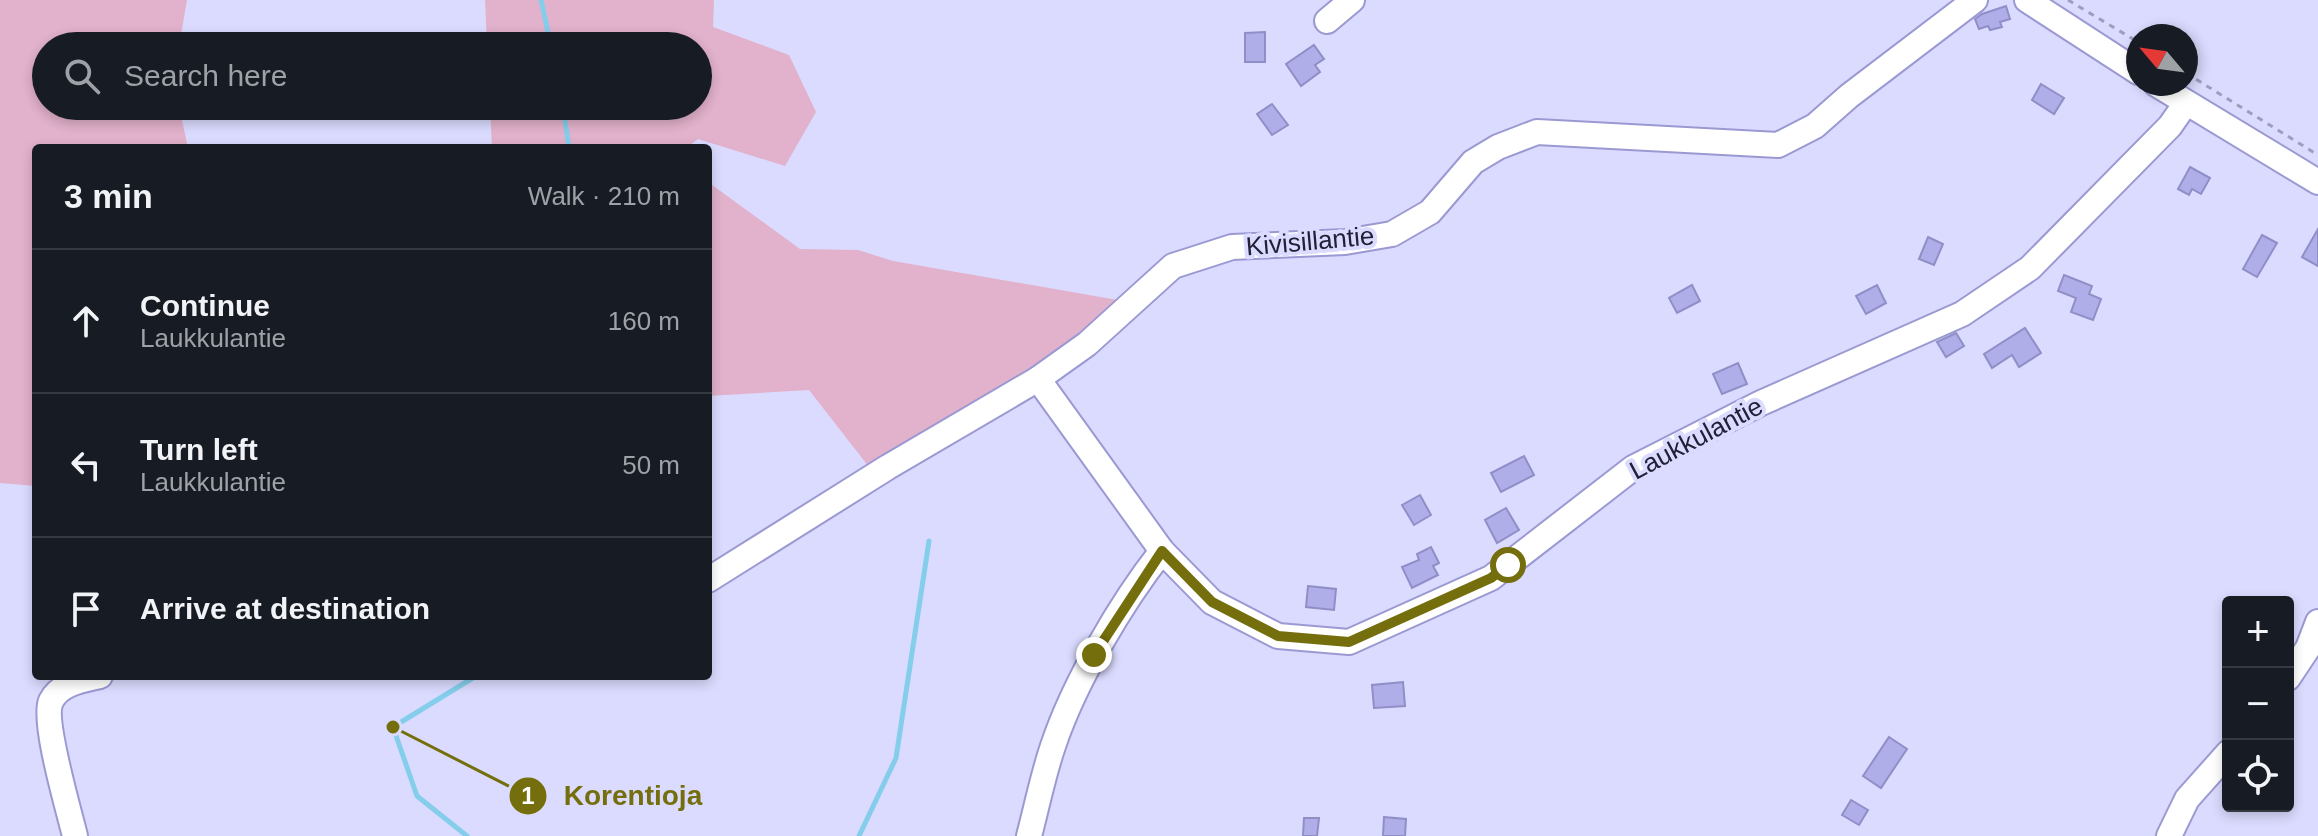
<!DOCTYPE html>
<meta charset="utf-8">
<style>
:root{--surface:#171b24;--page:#20242c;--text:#f1f3f6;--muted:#9ea1a6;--line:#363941}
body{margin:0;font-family:Helvetica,sans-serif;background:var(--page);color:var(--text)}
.controls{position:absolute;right:24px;bottom:24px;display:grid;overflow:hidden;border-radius:8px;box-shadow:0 4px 12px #0003}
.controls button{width:72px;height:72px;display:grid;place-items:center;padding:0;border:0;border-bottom:2px solid var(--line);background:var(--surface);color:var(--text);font:40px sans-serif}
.compass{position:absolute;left:2126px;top:24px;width:72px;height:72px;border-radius:50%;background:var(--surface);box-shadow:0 4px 12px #0003;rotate:299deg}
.stop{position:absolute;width:24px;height:24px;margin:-18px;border:6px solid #746e0c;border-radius:50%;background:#fff}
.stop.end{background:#746e0c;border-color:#fff;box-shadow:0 2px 8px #0008}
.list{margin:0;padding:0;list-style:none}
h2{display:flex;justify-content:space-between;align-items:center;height:104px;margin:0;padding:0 32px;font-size:34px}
h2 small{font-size:26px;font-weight:400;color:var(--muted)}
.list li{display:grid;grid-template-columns:52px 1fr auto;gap:24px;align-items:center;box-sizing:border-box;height:144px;padding:0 32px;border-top:2px solid var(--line)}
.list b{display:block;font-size:30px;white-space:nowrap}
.list p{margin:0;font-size:26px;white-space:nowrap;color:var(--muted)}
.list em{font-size:26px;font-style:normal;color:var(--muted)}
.icon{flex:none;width:44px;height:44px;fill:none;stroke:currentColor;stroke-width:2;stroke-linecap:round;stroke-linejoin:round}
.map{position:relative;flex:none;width:2318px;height:836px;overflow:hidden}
.search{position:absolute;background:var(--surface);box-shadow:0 4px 12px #0003;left:32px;top:32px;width:680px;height:88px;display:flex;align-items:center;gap:20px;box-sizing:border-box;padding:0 28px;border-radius:44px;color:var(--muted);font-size:30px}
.panel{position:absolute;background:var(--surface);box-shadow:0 4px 12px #0003;left:32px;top:144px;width:680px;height:536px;border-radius:8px}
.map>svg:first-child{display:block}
.green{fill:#e2b1cb}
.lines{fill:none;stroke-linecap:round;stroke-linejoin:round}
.stream{stroke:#84ceeb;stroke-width:5}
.building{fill:#afaee9;stroke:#908ec6;stroke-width:2}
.minor-casing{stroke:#9b99d2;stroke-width:28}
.path{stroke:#9e9dbd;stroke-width:3;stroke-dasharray:6 6;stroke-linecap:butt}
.minor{stroke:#fff;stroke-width:24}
.route{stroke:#746e0c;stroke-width:10}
.labels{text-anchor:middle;stroke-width:8;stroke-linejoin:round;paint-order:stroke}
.street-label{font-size:26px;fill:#212036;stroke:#dbdbff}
.leader{fill:none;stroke:#746e0c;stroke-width:3}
.callout-dot{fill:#746e0c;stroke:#dbdbff;stroke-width:3}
.mark-label{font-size:24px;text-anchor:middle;font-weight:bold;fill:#fff}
.callout-label{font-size:28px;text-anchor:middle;font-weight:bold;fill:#746e0c;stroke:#dbdbff;stroke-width:8;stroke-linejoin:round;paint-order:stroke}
</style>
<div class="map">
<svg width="2318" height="836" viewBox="0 0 2318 836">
<rect width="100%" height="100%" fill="#dbdbff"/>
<g class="green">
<path d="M0 0H187L179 46H46V106H179L188 148H36V486L0 483Z"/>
<path d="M485 0H714L713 27 789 55 816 112 785 166 698 139 686 148H492L490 106H698V46H487Z"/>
<path d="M708 182 800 249 858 250 893 261 1135 303 869 467 809 390 708 396Z"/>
</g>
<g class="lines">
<g class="stream">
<path d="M541 0 551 46"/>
<path d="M563 106 569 148"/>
<path d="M467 836 417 796 393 727 476 676"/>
<path d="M859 836 896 758 929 541"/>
</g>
</g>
<g class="building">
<path d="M2006 6 2010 19 2000 22 2002 27 1990 30 1988 26 1979 29 1975 19 1982 14Z"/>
<path d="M1265 32V62H1245V33Z"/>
<path d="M1314 45 1324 59 1315 65 1320 72 1301 86 1286 64Z"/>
<path d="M2041 84 2064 98 2054 114 2032 100Z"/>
<path d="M1272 104 1288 125 1272 135 1257 114Z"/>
<path d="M2190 167 2210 178 2201 194 2192 189 2189 195 2178 189Z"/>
<path d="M2318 229V266L2302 257Z"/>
<path d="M2262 235 2277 243 2257 277 2243 269Z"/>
<path d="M1928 237 1943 244 1934 265 1919 259Z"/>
<path d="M2064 275 2092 286 2089 294 2101 299 2093 320 2071 312 2076 298 2058 291Z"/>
<path d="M1692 285 1700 301 1677 313 1669 298Z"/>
<path d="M1877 285 1886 303 1866 314 1856 296Z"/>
<path d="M2025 328 2041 353 2019 367 2012 355 1992 368 1984 354Z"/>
<path d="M1956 333 1964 346 1946 357 1937 342Z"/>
<path d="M1738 363 1747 384 1722 394 1713 374Z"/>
<path d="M1524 456 1534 475 1501 492 1491 473Z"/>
<path d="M1420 495 1431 515 1414 525 1402 505Z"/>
<path d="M1506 508 1519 530 1497 543 1485 520Z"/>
<path d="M1431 547 1439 563 1433 566 1438 575 1412 588 1402 567 1419 560 1417 554Z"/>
<path d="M1308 586 1336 589 1334 610 1306 607Z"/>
<path d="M1403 682 1405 706 1374 708 1372 685Z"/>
<path d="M1889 737 1907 749 1881 788 1863 776Z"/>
<path d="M1851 800 1868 810 1859 825 1842 815Z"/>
<path d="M1384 817 1406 819 1405 836H1383Z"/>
<path d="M1304 818H1319L1317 836H1303Z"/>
</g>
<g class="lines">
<defs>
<g id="minor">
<path d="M2027 0 2138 72"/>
<path d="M1327 21 1352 0"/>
<path d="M2156 84 2318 182"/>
<path d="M1038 379 1162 551"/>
<path d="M708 580 888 467 1038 379 1087 344 1173 266 1232 247 1345 242 1392 234 1430 212 1473 162 1498 147 1537 132 1778 145 1815 126 1849 96 1975 0"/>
<path d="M2288 678 2308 648 2318 622"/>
<path d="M75 836C69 811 42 720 51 701 60 683 83 680 100 676"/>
<path d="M1029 836C1037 806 1043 775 1053 746 1074 683 1121 603 1162 551L1212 602 1278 636 1349 642 1491 578 1633 468 1761 403 1962 314 2030 268 2170 126 2186 103"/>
<path d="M2169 836 2187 799 2228 753"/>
</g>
</defs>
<use href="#minor" class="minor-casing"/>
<g class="path">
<path d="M2068 0 2138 42"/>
<path d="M2186 73 2318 155"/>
</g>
<use href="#minor" class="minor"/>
</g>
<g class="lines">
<path class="route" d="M1094 655 1162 551 1212 602 1278 636 1349 642 1491 578 1508 565"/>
</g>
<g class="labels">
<g class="street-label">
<text transform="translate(1310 241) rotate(-5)" y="9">Kivisillantie</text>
<text transform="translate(1696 438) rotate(-28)" y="9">Laukkulantie</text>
</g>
</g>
<path class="leader" d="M393 727L528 796"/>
<g class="callout-dot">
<circle cx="393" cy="727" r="8"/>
<circle cx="528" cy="796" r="20"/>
</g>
<g class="mark-label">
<text x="528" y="804">1</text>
</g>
<g class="callout-label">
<text x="633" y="805">Korentioja</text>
</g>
</svg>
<div class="controls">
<button>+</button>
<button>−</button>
<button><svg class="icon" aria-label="locate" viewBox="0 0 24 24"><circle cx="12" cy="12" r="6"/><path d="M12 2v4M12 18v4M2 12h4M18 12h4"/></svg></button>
</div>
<svg class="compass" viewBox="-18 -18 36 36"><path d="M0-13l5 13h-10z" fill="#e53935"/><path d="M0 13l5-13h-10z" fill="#9ea1a6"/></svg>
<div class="stop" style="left:1508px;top:565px"></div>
<div class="stop end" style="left:1094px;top:655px"></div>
<div class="search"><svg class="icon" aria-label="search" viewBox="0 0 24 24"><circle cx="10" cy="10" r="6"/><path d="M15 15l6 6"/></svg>Search here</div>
<section class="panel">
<h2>3 min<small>Walk · 210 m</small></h2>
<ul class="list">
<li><svg class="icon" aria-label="ahead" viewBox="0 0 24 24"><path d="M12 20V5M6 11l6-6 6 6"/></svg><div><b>Continue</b><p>Laukkulantie</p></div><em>160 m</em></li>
<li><svg class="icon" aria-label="left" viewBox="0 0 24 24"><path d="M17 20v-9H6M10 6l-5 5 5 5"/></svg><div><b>Turn left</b><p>Laukkulantie</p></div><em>50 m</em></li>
<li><svg class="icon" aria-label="arrive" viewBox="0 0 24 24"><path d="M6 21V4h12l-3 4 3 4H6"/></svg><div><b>Arrive at destination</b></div></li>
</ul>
</section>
</div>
